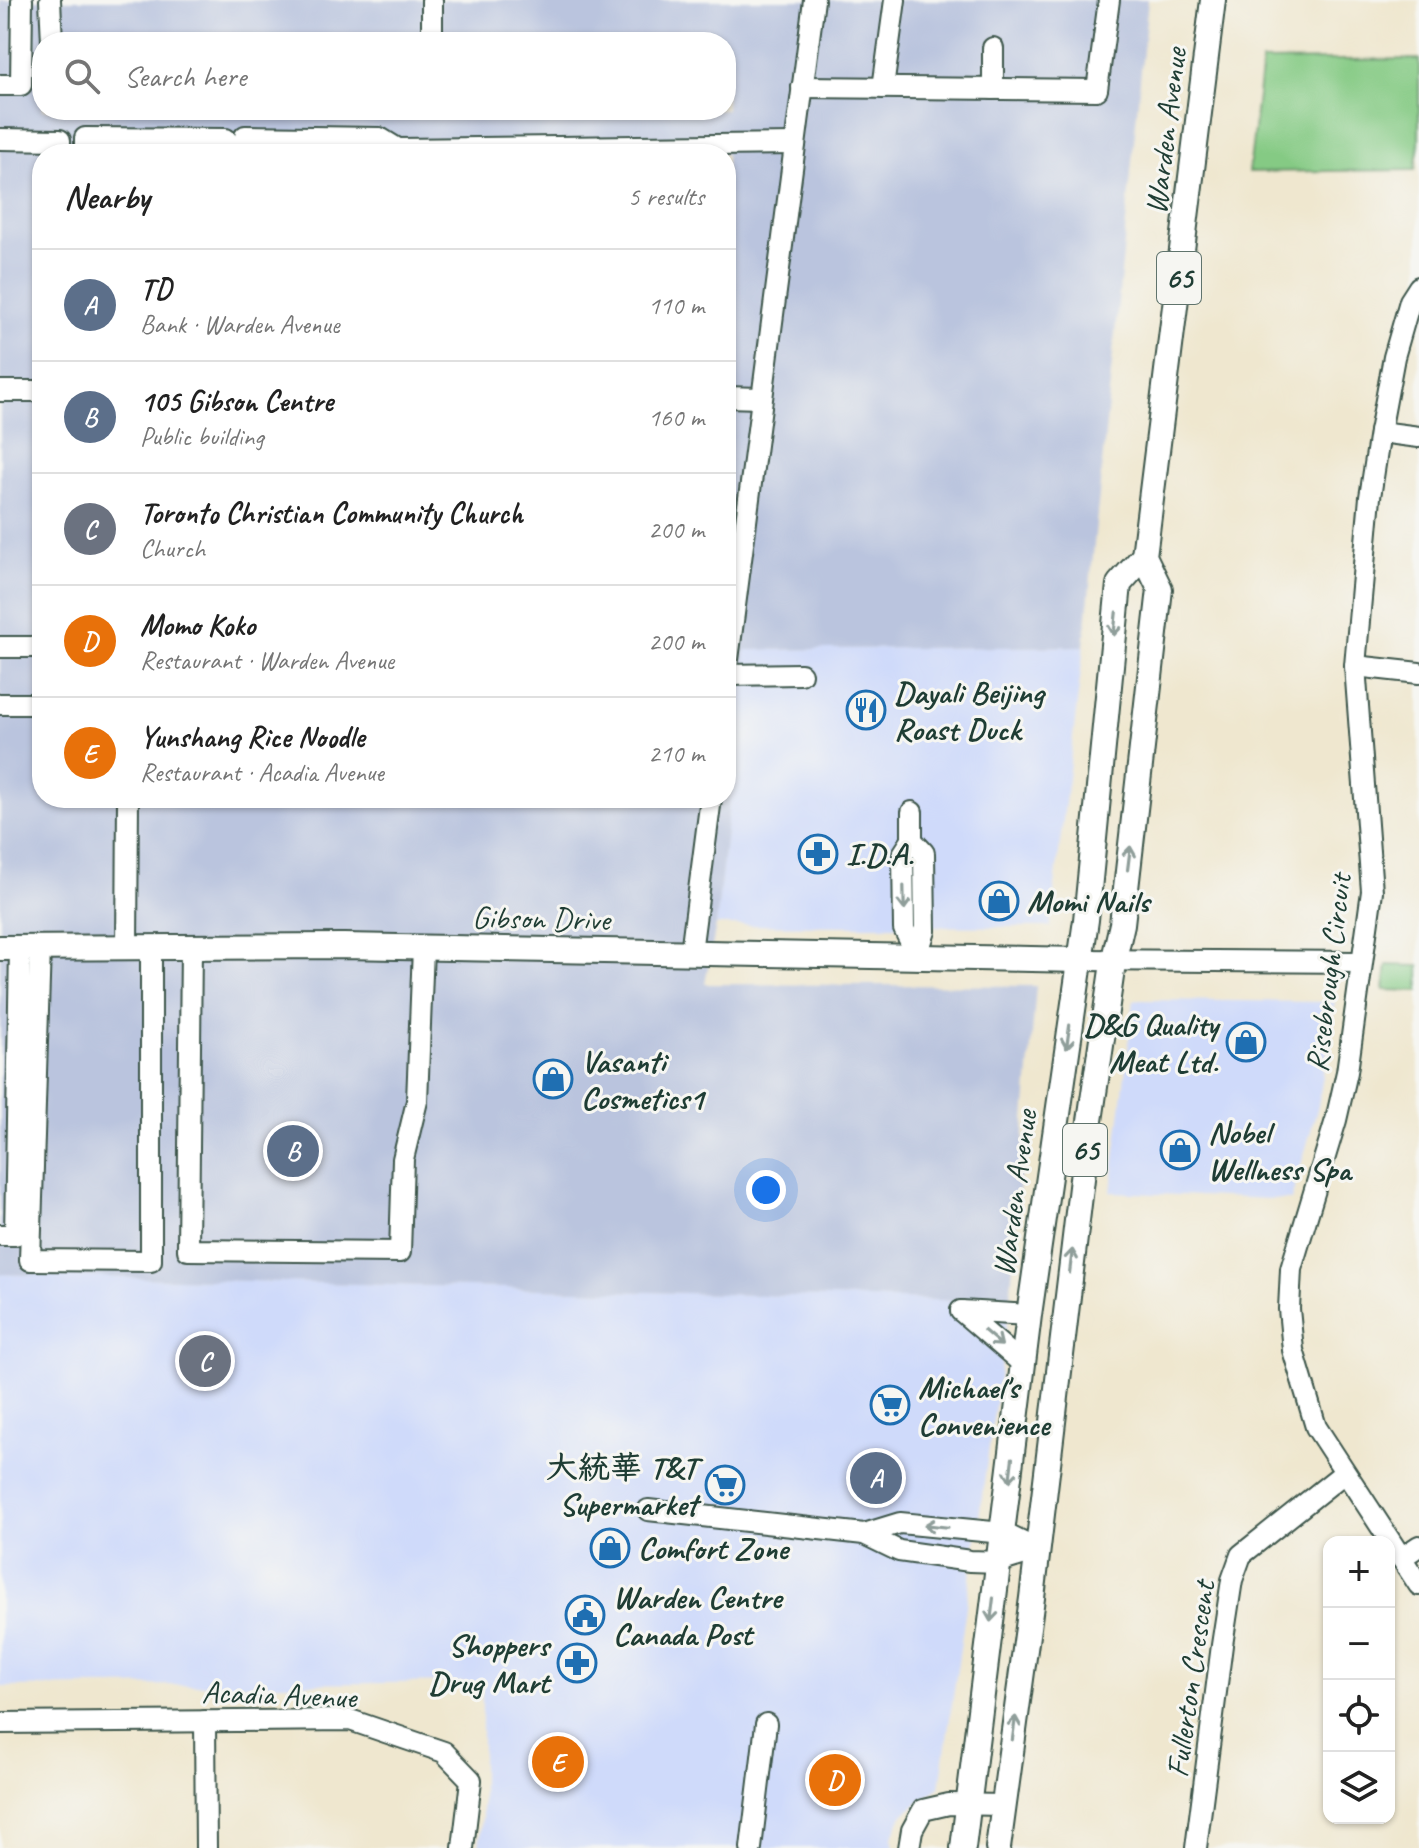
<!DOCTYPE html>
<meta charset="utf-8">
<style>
:root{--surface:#fff;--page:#f6f6f6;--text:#222;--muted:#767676;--line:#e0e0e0;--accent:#111827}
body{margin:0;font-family:Caveat,"LXGW WenKai TC",sans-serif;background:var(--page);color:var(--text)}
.controls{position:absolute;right:24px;bottom:24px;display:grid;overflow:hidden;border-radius:16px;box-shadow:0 2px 6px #0004}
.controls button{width:72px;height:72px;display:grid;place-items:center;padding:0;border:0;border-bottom:2px solid var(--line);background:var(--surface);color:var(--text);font:40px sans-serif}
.you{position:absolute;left:766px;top:1190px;width:28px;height:28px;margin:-20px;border:6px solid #fff;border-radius:50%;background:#1a73e8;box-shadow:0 0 0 12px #1a73e833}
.badge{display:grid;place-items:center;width:52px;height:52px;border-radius:50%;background:var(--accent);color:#fff;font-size:26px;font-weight:700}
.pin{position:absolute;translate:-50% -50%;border:4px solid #fff;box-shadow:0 2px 8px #0006}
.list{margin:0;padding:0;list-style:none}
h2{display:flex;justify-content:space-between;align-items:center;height:104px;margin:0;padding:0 32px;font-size:34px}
h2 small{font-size:26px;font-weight:400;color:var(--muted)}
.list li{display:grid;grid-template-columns:52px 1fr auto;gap:24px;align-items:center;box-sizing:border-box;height:112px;padding:0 32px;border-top:2px solid var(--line)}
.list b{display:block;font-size:30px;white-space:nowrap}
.list p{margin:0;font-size:26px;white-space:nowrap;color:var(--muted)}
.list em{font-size:26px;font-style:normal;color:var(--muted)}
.icon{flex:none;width:44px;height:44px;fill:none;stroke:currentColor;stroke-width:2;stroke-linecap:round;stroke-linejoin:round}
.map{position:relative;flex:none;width:1419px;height:1848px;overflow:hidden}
.search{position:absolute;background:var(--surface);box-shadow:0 2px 6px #0004;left:32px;top:32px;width:704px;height:88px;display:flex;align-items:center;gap:20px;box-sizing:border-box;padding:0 28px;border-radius:32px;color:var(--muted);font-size:30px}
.panel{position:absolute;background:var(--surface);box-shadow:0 2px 6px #0004;left:32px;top:144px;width:704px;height:664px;border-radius:32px}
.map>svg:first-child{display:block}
.built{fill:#cfdafa}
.industrial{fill:#bac4de;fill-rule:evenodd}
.green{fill:#85ca84;stroke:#52845c;stroke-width:2}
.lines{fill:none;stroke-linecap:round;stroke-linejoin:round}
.minor-casing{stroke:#3e564b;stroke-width:24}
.major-casing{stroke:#3e564b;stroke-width:28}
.minor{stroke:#fff;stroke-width:20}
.major{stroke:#fff;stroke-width:24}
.oneway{stroke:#8f9e9a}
.labels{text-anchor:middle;stroke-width:6;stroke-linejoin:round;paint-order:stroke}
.shield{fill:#f6f6f2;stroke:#60746d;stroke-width:2}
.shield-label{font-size:30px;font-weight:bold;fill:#1f3d34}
.street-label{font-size:32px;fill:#1f3d34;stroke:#f6f6f2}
.poi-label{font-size:32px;font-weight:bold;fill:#1f3d34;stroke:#f6f6f2;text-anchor:start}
</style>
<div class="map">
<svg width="1419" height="1848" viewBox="0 0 1419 1848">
<rect width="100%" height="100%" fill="#f6f6f2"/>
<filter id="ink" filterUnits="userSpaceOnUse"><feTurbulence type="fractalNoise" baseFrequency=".0125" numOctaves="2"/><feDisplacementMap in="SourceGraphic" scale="16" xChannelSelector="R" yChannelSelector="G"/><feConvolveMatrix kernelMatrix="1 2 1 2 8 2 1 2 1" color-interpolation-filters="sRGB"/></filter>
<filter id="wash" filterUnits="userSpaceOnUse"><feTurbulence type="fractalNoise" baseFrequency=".006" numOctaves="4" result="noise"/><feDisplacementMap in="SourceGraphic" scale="32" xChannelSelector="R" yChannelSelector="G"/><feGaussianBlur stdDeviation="1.8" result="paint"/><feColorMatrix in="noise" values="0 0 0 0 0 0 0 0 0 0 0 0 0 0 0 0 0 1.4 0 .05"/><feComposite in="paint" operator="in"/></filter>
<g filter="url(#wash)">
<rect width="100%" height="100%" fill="#efe7cf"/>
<g class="built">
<path d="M1084 646 1050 927 716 925 745 650Z"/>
<path d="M1134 1000 1335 1002 1318 1106 1291 1200 1111 1192Z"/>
<path d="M0 1274 1010 1302 940 1787 902 1815 892 1838 894 1848H479L482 1816V1682L0 1687Z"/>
</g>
<path class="industrial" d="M0 0H1148L1084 646 745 650 716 925 705 984 1036 986 1010 1302 0 1274ZM42 42H726V110H42ZM42 154H726V798H42Z"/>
<g class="green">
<path d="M1419 59V143L1415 170 1249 172 1262 61Z"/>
<path d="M1387 965 1419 966V991L1384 990Z"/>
</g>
</g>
<g filter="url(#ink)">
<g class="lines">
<defs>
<g id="minor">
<path d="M50 0 52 42"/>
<path d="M432 42V0"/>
<path d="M0 85H21L22 0"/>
<path d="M802 87 1097 90 1109 0"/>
<path d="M883 88 895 0"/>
<path d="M993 89V48"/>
<path d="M0 139 60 140V154"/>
<path d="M398 149 795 144"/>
<path d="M85 154V138L226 139V154"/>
<path d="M245 154V136L380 138 398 149V154"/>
<path d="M1419 287 1410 301 1394 357 1380 432 1370 497 1355 666 1372 891 1347 1072 1336 1120 1291 1269 1289 1309 1293 1350 1316 1427 1419 1585"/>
<path d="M0 391H42"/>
<path d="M726 397 760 398"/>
<path d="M1380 432 1419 437"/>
<path d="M0 647H42"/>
<path d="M1355 666 1419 673"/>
<path d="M726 675 814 0"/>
<path d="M726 675 801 674"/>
<path d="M0 704H42"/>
<path d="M912 812V840L903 854 904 929 917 955"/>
<path d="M912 840 924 853 925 931 917 955"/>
<path d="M191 947 188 1250 400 1252 403 1159 417 1101 423 948"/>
<path d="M40 948 30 1260 151 1261V947"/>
<path d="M127 948 128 798"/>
<path d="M691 952 711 798"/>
<path d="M1080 960 1360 962"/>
<path d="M0 1235H15L20 948"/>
<path d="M961 1311 1024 1365"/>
<path d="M961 1311 1029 1315"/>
<path d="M648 1510 864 1534 899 1551 970 1561 999 1562 1038 1550"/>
<path d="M864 1534 900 1523 1003 1533 1038 1550"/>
<path d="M1401 1558 1419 1546"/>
<path d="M205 1721 206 1848"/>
<path d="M0 1723 350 1720 444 1752 471 1780 463 1848"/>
<path d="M751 1848 766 1724"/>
<path d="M909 1848 912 1830 923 1810 949 1804 1003 1805"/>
<path d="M1196 1848 1222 1645 1232 1580 1241 1555 1344 1473"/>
</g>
<g id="major">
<path d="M0 948 343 946 1080 960"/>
<path d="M963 1848 1029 1315 1086 920 1119 584 1144 556"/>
<path d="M998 1848 1032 1598 1084 1162 1113 963 1122 924 1160 589 1144 556 1213 0"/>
</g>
</defs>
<use href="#minor" class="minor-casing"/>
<use href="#major" class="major-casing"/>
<use href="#minor" class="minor"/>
<use href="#major" class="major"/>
</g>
<defs><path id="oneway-shaft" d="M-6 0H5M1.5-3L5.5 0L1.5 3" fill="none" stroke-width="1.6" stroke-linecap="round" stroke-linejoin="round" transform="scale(2)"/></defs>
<g class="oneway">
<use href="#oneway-shaft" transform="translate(1115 624) rotate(96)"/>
<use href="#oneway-shaft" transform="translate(1129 858) rotate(-83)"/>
<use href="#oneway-shaft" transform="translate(904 898) rotate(89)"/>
<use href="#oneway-shaft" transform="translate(1068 1037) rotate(98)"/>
<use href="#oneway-shaft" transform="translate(1071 1261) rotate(-83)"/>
<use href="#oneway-shaft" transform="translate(993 1338) rotate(40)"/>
<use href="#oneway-shaft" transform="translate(1011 1470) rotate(97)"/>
<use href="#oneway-shaft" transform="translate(936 1526) rotate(-174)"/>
<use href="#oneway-shaft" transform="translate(992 1610) rotate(97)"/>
<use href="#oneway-shaft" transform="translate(1014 1728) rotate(-82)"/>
</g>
</g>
<defs>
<symbol id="restaurant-ring" viewBox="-11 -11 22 22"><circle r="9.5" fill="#f6f6f2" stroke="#1f6fb2" stroke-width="1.5"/><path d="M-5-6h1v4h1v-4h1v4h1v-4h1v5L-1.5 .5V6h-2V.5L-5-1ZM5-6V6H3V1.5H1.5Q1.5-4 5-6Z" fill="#1f6fb2"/></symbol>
<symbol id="pharmacy-ring" viewBox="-11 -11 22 22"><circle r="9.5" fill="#f6f6f2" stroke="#1f6fb2" stroke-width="1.5"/><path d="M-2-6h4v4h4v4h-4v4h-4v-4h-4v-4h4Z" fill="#1f6fb2"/></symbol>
<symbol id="shop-ring" viewBox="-11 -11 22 22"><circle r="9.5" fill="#f6f6f2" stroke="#1f6fb2" stroke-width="1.5"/><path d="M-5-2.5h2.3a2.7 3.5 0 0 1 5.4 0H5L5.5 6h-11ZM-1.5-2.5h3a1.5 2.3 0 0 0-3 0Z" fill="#1f6fb2"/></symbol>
<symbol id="supermarket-ring" viewBox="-11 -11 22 22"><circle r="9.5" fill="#f6f6f2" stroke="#1f6fb2" stroke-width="1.5"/><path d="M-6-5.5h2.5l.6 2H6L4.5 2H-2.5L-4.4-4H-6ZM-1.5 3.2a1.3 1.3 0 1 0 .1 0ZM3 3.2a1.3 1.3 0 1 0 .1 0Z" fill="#1f6fb2"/></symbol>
<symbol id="civic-ring" viewBox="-11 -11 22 22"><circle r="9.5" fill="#f6f6f2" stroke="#1f6fb2" stroke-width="1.5"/><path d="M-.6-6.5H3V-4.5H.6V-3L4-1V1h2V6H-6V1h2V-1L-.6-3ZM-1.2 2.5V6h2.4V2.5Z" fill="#1f6fb2"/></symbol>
</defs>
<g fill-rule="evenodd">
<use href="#restaurant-ring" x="844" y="688" width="44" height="44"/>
<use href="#pharmacy-ring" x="796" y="832" width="44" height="44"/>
<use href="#shop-ring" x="977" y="879" width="44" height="44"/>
<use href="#shop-ring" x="1224" y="1020" width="44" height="44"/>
<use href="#shop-ring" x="531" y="1057" width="44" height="44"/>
<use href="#shop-ring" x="1158" y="1128" width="44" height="44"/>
<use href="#supermarket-ring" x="868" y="1383" width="44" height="44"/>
<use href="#supermarket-ring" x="703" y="1463" width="44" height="44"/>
<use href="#shop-ring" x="588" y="1526" width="44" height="44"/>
<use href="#civic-ring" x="563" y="1593" width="44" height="44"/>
<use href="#pharmacy-ring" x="555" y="1641" width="44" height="44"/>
</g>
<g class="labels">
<g class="shield">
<rect x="1157" y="252" width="44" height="52" rx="6"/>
<rect x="1063" y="1124" width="44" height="52" rx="6"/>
</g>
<g class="shield-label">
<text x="1179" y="288">65</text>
<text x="1085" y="1160">65</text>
</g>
<g class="street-label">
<text transform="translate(1165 131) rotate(-83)" y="11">Warden Avenue</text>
<text transform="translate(541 918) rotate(1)" y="11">Gibson Drive</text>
<text transform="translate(1328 973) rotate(-83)" y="11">Risebrough Circuit</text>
<text transform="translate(1014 1193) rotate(-82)" y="11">Warden Avenue</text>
<text transform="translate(1190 1679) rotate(-82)" y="11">Fullerton Crescent</text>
<text transform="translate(279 1694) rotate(2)" y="11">Acadia Avenue</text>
</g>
<g class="poi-label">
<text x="894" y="703">Dayali Beijing<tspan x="894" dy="37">Roast Duck</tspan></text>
<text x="846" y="865">I.D.A.</text>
<text x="1027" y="912">Momi Nails</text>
<text x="1218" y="1035" text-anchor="end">D&amp;G Quality<tspan x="1218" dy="37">Meat Ltd.</tspan></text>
<text x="581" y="1072">Vasanti<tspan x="581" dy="37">Cosmetics1</tspan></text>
<text x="1208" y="1143">Nobel<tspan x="1208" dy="37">Wellness Spa</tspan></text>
<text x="918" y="1398">Michael's<tspan x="918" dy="37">Convenience</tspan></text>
<text x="697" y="1478" text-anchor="end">大統華 T&amp;T<tspan x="697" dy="37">Supermarket</tspan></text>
<text x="638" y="1559">Comfort Zone</text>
<text x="613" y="1608">Warden Centre<tspan x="613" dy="37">Canada Post</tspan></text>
<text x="549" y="1656" text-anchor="end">Shoppers<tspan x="549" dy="37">Drug Mart</tspan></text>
</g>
</g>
</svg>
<div class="controls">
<button>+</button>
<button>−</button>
<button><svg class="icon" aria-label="locate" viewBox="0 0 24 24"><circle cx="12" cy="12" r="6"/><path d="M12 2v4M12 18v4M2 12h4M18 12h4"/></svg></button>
<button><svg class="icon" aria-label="layers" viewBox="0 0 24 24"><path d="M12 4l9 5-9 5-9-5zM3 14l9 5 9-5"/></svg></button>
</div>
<div class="you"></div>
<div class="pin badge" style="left:876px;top:1478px;background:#5c6f8a">A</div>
<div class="pin badge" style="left:293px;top:1151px;background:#5c6f8a">B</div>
<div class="pin badge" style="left:205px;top:1361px;background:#6b7280">C</div>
<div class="pin badge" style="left:835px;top:1780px;background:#e8710a">D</div>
<div class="pin badge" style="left:558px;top:1762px;background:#e8710a">E</div>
<div class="search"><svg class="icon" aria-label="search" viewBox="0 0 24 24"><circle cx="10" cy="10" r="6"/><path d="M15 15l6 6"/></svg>Search here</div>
<section class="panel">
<h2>Nearby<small>5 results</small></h2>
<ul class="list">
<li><span class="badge" style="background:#5c6f8a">A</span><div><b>TD</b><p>Bank · Warden Avenue</p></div><em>110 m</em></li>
<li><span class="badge" style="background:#5c6f8a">B</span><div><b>105 Gibson Centre</b><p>Public building</p></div><em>160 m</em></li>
<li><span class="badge" style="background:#6b7280">C</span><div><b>Toronto Christian Community Church</b><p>Church</p></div><em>200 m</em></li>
<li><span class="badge" style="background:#e8710a">D</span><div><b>Momo Koko</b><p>Restaurant · Warden Avenue</p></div><em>200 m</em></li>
<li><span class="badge" style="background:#e8710a">E</span><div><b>Yunshang Rice Noodle</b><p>Restaurant · Acadia Avenue</p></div><em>210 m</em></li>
</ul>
</section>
</div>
